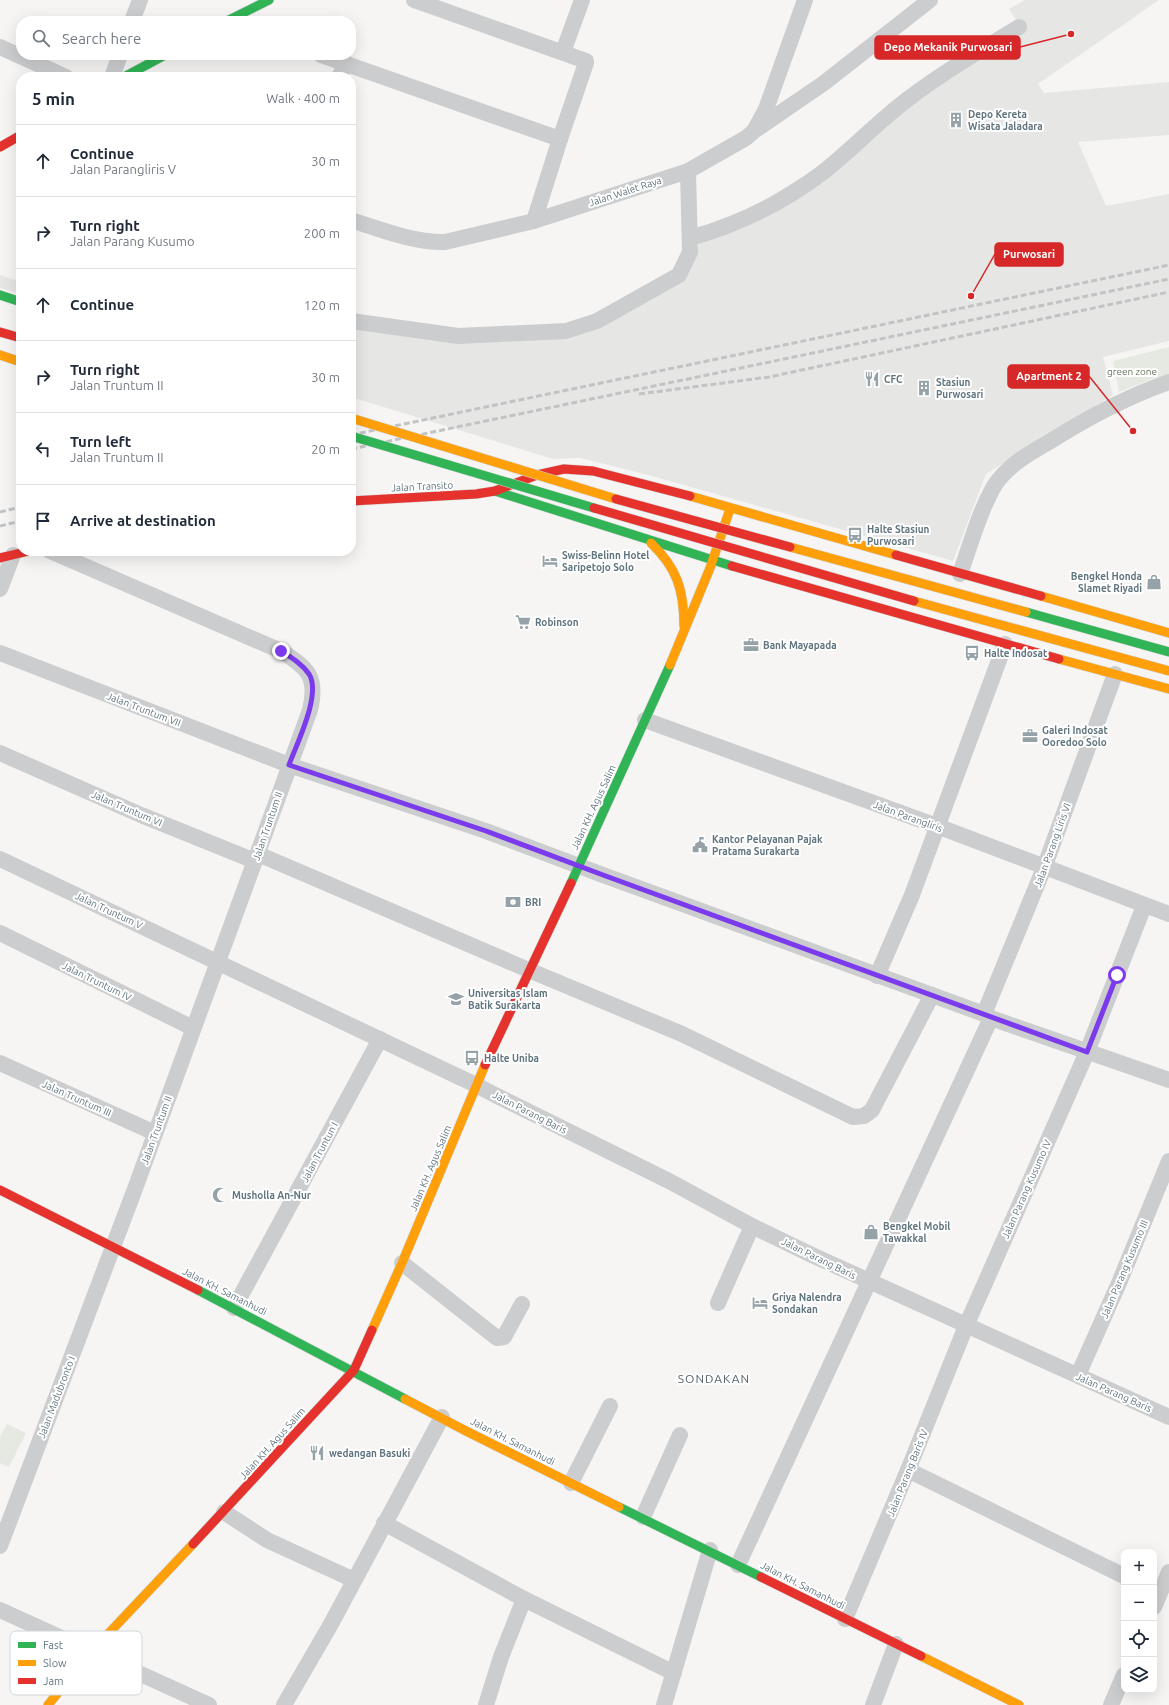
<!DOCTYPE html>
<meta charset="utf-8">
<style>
:root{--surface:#fff;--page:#f6f6f7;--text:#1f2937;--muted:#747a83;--line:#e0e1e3}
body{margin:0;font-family:Ubuntu,sans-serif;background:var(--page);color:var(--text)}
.controls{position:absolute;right:12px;bottom:12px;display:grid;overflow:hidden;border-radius:8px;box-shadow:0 4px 16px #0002}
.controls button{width:36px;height:36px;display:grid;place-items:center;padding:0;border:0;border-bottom:1px solid var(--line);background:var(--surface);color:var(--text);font:20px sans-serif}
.stop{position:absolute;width:12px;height:12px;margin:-9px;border:3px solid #7c3aed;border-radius:50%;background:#fff}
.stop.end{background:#7c3aed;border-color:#fff;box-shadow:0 1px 4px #0008}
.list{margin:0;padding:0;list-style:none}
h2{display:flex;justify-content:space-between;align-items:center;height:52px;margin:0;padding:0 16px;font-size:17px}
h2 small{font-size:13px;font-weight:400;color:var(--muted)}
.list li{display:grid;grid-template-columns:26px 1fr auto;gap:12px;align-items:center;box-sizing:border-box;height:72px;padding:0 16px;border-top:1px solid var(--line)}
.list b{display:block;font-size:15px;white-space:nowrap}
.list p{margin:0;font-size:13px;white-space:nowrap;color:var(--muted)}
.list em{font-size:13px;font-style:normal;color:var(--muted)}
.icon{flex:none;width:22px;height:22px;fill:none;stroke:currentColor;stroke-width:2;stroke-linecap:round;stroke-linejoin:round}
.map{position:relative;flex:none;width:1169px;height:1705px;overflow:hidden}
.search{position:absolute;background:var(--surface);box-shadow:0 4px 16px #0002;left:16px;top:16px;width:340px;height:44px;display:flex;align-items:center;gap:10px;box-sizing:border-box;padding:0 14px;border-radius:16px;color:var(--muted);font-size:15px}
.panel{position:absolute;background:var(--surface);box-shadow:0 4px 16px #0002;left:16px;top:72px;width:340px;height:484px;border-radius:16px}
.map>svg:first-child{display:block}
.built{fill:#e6e7e5}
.green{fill:#e6e8e2}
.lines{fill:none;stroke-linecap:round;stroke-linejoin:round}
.fast-casing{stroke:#d1d3d3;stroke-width:10}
.slow-casing{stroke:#d1d3d3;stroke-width:10}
.jam-casing{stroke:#d1d3d3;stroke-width:10}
.street{stroke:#cccdce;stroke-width:16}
.fast{stroke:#30b455;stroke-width:9}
.slow{stroke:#ff9f0a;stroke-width:9}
.jam{stroke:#e5322d;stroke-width:9}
.rail{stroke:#c1c3c4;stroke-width:3;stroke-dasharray:6 3;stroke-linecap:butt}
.fast-bridge-casing{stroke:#d2d2d2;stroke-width:10;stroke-linecap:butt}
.slow-bridge-casing{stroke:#d2d2d2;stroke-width:10;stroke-linecap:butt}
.jam-bridge-casing{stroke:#d2d2d2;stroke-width:10;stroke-linecap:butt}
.fast-bridge{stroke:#30b455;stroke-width:9}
.slow-bridge{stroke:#ff9f0a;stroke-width:9}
.jam-bridge{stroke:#e5322d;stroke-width:9}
.route{stroke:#7c3aed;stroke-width:5}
.labels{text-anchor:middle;stroke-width:4;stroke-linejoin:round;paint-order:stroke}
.poi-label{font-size:10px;font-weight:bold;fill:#61757f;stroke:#fff;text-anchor:start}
.street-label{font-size:10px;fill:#61757f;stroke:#fff}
.park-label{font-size:10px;fill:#667760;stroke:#fff}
.quarter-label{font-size:12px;letter-spacing:1px;fill:#53626a;stroke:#fff}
.key{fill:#fff;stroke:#d0d6d9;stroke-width:1}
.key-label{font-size:11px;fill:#61757f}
.leader{fill:none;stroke:#d62828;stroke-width:1.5}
.callout-dot{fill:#d62828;stroke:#fff;stroke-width:1.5}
.callout{fill:#d62828;stroke:#d62828;stroke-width:1.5}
.callout-label{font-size:11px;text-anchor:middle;font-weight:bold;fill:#fff}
</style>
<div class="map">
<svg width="1169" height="1705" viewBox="0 0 1169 1705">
<rect width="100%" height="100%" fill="#f6f5f4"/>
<g class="built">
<path d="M1025 0H1159L1038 84 1044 93 1169 82V135L1078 142 1106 206 1169 194V341L1103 357 1113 395 986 474 953 561 652 476 580 458 553 459 351 397V328L433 341 499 342 567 338 682 279 701 240 802 177 805 181 1017 21 1009 9Z"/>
<path d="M0 275 21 282V294L0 288Z"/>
</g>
<g class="green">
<path d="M1169 347V375L1154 378 1119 392 1113 361Z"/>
<path d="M7 1424 26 1433 9 1467 0 1463V1437Z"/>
</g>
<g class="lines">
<defs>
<g id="fast">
<path d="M227 21 269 0"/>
<path d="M124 77 165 55"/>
<path d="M0 295 21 302"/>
<path d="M495 491 732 566"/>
<path d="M571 883 670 665"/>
<path d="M198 1290 405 1399"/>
<path d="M619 1507 761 1577"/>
</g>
<g id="slow">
<path d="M0 355 21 362"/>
<path d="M690 496 896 555"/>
<path d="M651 543C677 568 684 590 684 626"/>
<path d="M1041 596 1169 633"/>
<path d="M1059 659 1169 689"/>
<path d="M670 665 710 568 730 509"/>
<path d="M372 1330 402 1263 485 1065"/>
<path d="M405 1399 466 1431 619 1507"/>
<path d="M921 1656 1019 1705"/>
<path d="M48 1705 92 1651 193 1544"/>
</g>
<g id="jam">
<path d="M0 147 21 135"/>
<path d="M0 332 21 338"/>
<path d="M351 501 476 494 495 491 537 475 564 469 593 471 690 496"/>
<path d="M896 555 1041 596"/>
<path d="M0 558 29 551"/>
<path d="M732 566 1059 659"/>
<path d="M485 1065 571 883"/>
<path d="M0 1190 198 1290"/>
<path d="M193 1544 354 1370 372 1330"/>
<path d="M761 1577 921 1656"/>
</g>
</defs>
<use href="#fast" class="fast-casing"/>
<use href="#slow" class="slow-casing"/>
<use href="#jam" class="jam-casing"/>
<g class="street">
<path d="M414 0 586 61V63L560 139 534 221"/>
<path d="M132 21 140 0"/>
<path d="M0 47 66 77"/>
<path d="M563 52 582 0"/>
<path d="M321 55 560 139"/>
<path d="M112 77 120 55"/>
<path d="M339 77 346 63"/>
<path d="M757 129 824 83 930 0"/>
<path d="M351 220C379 229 415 243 445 242L534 221 688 171 746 138 754 131 766 109 805 0"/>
<path d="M690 238C737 225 782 203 822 173 853 149 880 119 912 96 946 70 983 49 1019 27"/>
<path d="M351 321 458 336 566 331 597 321 679 275 690 252 688 171"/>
<path d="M960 574C970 546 978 515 993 488 1005 467 1028 454 1049 442 1087 418 1126 397 1169 382"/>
<path d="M0 589 13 555"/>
<path d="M0 653 289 765 486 831 603 875 984 1014 991 1018 1169 1080"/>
<path d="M645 720 937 826 1169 914"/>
<path d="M0 753 141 815 255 861"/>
<path d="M258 854 531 971 682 1034 853 1117 864 1116 872 1110 932 995"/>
<path d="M0 859 476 1085 497 1096 669 1181 752 1226 814 1256 1169 1417"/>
<path d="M0 933 193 1028"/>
<path d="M877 976 912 895 1005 644"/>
<path d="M984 1014 1044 868 1115 674"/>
<path d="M0 1063 155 1133"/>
<path d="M402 1263 497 1338 504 1337 522 1304"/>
<path d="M718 1303 752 1226"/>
<path d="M234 1308 380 1039"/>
<path d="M1078 1375 1119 1283 1169 1161"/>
<path d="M908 1470 1124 1576"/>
<path d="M571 1483 610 1406"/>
<path d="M224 1512 267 1540 354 1580"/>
<path d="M643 1517 680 1435"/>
<path d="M384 1523 524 1599 674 1673"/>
<path d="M0 1546 136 1186 310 710C318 677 308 668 281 651L50 551"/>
<path d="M738 1565 991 1018"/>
<path d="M1154 1607 1169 1572"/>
<path d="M0 1610 209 1705"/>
<path d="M845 1619 908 1470 966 1326 1087 1052 1144 906"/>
<path d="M284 1705 331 1624 442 1417"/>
<path d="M486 1705 501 1657 524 1599"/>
<path d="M664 1705 710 1550"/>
<path d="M873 1705 896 1644"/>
<path d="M1111 1705 1124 1675"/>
</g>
<use href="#fast" class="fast"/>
<use href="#slow" class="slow"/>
<use href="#jam" class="jam"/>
<g class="rail">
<path d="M639 394 769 377 1169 292"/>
<path d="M351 435 1169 265"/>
<path d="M351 449 1169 279"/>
<path d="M0 512 21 507"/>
<path d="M0 526 21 521"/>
</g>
<defs>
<g id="fast-bridge">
<path d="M351 436 594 508"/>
<path d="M1026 612 1169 652"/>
</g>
<g id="slow-bridge">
<path d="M351 418 616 499"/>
<path d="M790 547 1026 612"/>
<path d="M914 601 1169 671"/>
</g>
<g id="jam-bridge">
<path d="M616 499 790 547"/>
<path d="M594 508 914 601"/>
</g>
</defs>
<use href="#fast-bridge" class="fast-bridge-casing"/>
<use href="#slow-bridge" class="slow-bridge-casing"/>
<use href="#jam-bridge" class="jam-bridge-casing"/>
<use href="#fast-bridge" class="fast-bridge"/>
<use href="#slow-bridge" class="slow-bridge"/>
<use href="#jam-bridge" class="jam-bridge"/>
</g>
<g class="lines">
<path class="route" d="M281 651C292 658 302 664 309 674 322 694 296 745 289 765L486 831 603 875 1087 1052 1117 975"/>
</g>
<defs>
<symbol id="building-bare" viewBox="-9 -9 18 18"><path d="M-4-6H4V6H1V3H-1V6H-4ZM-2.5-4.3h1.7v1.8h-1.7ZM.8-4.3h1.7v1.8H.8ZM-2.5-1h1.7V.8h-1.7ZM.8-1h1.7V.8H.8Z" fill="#95a2a8" stroke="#fff" stroke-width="2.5" paint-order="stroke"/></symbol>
<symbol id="restaurant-bare" viewBox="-9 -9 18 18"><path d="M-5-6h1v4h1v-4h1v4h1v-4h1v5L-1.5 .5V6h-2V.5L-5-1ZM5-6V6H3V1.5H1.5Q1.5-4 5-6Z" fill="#95a2a8" stroke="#fff" stroke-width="2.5" paint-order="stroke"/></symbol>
<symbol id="bus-bare" viewBox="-9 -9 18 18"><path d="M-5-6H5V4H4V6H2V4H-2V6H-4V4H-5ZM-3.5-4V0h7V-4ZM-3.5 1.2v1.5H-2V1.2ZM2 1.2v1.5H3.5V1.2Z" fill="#95a2a8" stroke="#fff" stroke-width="2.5" paint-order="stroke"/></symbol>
<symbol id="hotel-bare" viewBox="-9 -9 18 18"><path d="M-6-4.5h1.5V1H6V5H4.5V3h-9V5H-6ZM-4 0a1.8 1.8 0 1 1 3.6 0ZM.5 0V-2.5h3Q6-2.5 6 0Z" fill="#95a2a8" stroke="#fff" stroke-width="2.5" paint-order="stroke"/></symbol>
<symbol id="shop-bare" viewBox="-9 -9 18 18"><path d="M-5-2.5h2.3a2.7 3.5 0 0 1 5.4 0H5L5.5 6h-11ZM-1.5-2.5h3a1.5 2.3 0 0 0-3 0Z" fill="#95a2a8" stroke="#fff" stroke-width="2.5" paint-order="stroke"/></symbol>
<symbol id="supermarket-bare" viewBox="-9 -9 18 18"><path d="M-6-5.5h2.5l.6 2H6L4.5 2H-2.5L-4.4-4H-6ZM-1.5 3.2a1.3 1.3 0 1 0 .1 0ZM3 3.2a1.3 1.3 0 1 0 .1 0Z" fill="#95a2a8" stroke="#fff" stroke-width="2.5" paint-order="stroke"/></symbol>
<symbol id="office-bare" viewBox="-9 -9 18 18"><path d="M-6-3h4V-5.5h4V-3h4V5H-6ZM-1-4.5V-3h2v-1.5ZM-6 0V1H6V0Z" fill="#95a2a8" stroke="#fff" stroke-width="2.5" paint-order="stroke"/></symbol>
<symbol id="civic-bare" viewBox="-9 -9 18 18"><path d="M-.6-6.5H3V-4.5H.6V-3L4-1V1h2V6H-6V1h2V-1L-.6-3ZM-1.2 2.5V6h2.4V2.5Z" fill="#95a2a8" stroke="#fff" stroke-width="2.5" paint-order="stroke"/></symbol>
<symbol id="bank-bare" viewBox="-9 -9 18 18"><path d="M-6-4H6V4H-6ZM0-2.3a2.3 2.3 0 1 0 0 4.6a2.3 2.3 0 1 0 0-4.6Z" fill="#95a2a8" stroke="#fff" stroke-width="2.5" paint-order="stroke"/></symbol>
<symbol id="university-bare" viewBox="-9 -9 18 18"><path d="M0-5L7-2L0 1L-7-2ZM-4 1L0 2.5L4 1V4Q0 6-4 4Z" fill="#95a2a8" stroke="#fff" stroke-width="2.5" paint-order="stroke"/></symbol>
<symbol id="mosque-bare" viewBox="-9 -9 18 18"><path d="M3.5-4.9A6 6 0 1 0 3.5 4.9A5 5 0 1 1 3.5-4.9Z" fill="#95a2a8" stroke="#fff" stroke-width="2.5" paint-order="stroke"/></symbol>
</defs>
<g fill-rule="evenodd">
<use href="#building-bare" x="945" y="109" width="22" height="22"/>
<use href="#restaurant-bare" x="861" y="368" width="22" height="22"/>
<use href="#building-bare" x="913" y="377" width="22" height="22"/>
<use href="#bus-bare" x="844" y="524" width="22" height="22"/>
<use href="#hotel-bare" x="539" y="550" width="22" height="22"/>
<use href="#shop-bare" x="1143" y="571" width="22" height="22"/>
<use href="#supermarket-bare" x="512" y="611" width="22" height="22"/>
<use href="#office-bare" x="740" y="634" width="22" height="22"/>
<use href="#bus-bare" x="961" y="642" width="22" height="22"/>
<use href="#office-bare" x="1019" y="725" width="22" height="22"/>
<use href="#civic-bare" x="689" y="834" width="22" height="22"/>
<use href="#bank-bare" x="502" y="891" width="22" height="22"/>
<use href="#university-bare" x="445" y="988" width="22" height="22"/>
<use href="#bus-bare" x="461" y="1047" width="22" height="22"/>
<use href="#mosque-bare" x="209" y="1184" width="22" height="22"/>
<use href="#shop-bare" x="860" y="1221" width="22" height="22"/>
<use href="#hotel-bare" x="749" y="1292" width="22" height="22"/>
<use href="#restaurant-bare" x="306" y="1442" width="22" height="22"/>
</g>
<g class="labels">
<g class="poi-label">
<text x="968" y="118">Depo Kereta<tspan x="968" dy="12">Wisata Jaladara</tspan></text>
<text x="884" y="383">CFC</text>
<text x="936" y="386">Stasiun<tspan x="936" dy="12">Purwosari</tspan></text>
<text x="867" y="533">Halte Stasiun<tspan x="867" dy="12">Purwosari</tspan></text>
<text x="562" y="559">Swiss-Belinn Hotel<tspan x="562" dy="12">Saripetojo Solo</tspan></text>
<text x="1142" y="580" text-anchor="end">Bengkel Honda<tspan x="1142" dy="12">Slamet Riyadi</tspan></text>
<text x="535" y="626">Robinson</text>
<text x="763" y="649">Bank Mayapada</text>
<text x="984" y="657">Halte Indosat</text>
<text x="1042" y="734">Galeri Indosat<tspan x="1042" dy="12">Ooredoo Solo</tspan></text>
<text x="712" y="843">Kantor Pelayanan Pajak<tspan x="712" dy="12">Pratama Surakarta</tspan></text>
<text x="525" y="906">BRI</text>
<text x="468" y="997">Universitas Islam<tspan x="468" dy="12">Batik Surakarta</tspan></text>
<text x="484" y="1062">Halte Uniba</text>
<text x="232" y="1199">Musholla An-Nur</text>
<text x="883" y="1230">Bengkel Mobil<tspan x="883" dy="12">Tawakkal</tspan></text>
<text x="772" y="1301">Griya Nalendra<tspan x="772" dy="12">Sondakan</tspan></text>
<text x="329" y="1457">wedangan Basuki</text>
</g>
<g class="street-label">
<text transform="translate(625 191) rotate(-18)" y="4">Jalan Walet Raya</text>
<text transform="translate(422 486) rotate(-3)" y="4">Jalan Transito</text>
<text transform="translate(144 709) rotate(21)" y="4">Jalan Truntum VII</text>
<text transform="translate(593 807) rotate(-65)" y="4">Jalan KH. Agus Salim</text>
<text transform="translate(127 808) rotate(23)" y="4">Jalan Truntum VI</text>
<text transform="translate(908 816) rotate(20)" y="4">Jalan Parangliris</text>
<text transform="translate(267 826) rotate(-71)" y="4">Jalan Truntum II</text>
<text transform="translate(1052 845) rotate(-70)" y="4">Jalan Parang Liris VI</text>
<text transform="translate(109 910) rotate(25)" y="4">Jalan Truntum V</text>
<text transform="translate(97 981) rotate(26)" y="4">Jalan Truntum IV</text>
<text transform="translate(77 1098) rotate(24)" y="4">Jalan Truntum III</text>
<text transform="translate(530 1112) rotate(27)" y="4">Jalan Parang Baris</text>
<text transform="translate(156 1130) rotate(-70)" y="4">Jalan Truntum II</text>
<text transform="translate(319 1152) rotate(-62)" y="4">Jalan Truntun I</text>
<text transform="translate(430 1168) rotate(-67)" y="4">Jalan KH. Agus Salim</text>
<text transform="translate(1026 1189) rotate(-66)" y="4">Jalan Parang Kusumo IV</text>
<text transform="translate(819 1258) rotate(26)" y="4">Jalan Parang Baris</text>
<text transform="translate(1124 1269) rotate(-67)" y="4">Jalan Parang Kusumo III</text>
<text transform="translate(225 1291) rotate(27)" y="4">Jalan KH. Samanhudi</text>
<text transform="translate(1114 1392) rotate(24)" y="4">Jalan Parang Baris</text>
<text transform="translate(56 1397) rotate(-69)" y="4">Jalan Madubronto I</text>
<text transform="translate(513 1441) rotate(27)" y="4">Jalan KH. Samanhudi</text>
<text transform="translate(272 1443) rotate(-48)" y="4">Jalan KH. Agus Salim</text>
<text transform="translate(907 1473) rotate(-68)" y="4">Jalan Parang Baris IV</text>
<text transform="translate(803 1585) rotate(27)" y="4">Jalan KH. Samanhudi</text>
</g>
<g class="park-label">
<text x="1132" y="375">green zone</text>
</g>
<g class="quarter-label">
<text x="714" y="1383">SONDAKAN</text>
</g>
</g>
<rect x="10" y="1631" width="132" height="64" rx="6" class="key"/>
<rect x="18" y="1642" width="18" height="6" fill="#30b455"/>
<rect x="18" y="1660" width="18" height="6" fill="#ff9f0a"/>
<rect x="18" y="1678" width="18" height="6" fill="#e5322d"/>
<g class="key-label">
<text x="43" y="1649">Fast</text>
<text x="43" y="1667">Slow</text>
<text x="43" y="1685">Jam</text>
</g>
<path class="leader" d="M1071 34L1020 47M971 296L995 254M1133 431L1089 376"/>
<g class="callout-dot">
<circle cx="1071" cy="34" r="4"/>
<circle cx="971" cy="296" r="4"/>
<circle cx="1133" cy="431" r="4"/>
</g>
<g class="callout">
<rect x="875" y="36" width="145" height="23" rx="4"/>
<rect x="995" y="243" width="68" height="23" rx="4"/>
<rect x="1008" y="365" width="81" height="23" rx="4"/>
</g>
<g class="callout-label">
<text x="948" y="51">Depo Mekanik Purwosari</text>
<text x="1029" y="258">Purwosari</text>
<text x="1049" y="380">Apartment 2</text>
</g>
</svg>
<div class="controls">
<button>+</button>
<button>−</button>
<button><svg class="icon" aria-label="locate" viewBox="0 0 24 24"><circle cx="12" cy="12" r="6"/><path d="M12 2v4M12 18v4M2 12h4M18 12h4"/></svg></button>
<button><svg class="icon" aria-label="layers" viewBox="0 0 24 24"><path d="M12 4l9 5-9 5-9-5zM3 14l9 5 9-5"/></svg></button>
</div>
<div class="stop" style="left:1117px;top:975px"></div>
<div class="stop end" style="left:281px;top:651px"></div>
<div class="search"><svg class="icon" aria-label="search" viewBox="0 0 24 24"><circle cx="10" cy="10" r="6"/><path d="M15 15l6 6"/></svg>Search here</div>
<section class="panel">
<h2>5 min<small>Walk · 400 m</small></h2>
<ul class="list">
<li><svg class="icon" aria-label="ahead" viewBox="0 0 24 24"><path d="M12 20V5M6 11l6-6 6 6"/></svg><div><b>Continue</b><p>Jalan Parangliris V</p></div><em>30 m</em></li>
<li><svg class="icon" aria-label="right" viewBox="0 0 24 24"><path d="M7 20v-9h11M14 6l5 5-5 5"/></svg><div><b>Turn right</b><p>Jalan Parang Kusumo</p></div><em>200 m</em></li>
<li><svg class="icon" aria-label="ahead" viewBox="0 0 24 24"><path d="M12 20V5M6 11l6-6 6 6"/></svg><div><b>Continue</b></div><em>120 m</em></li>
<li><svg class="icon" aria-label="right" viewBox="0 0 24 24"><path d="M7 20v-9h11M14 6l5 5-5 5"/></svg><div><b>Turn right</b><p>Jalan Truntum II</p></div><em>30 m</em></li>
<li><svg class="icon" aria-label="left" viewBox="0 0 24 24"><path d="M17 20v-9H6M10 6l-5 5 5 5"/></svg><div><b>Turn left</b><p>Jalan Truntum II</p></div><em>20 m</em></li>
<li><svg class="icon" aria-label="arrive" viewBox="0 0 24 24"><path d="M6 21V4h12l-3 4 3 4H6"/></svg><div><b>Arrive at destination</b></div></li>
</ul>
</section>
</div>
